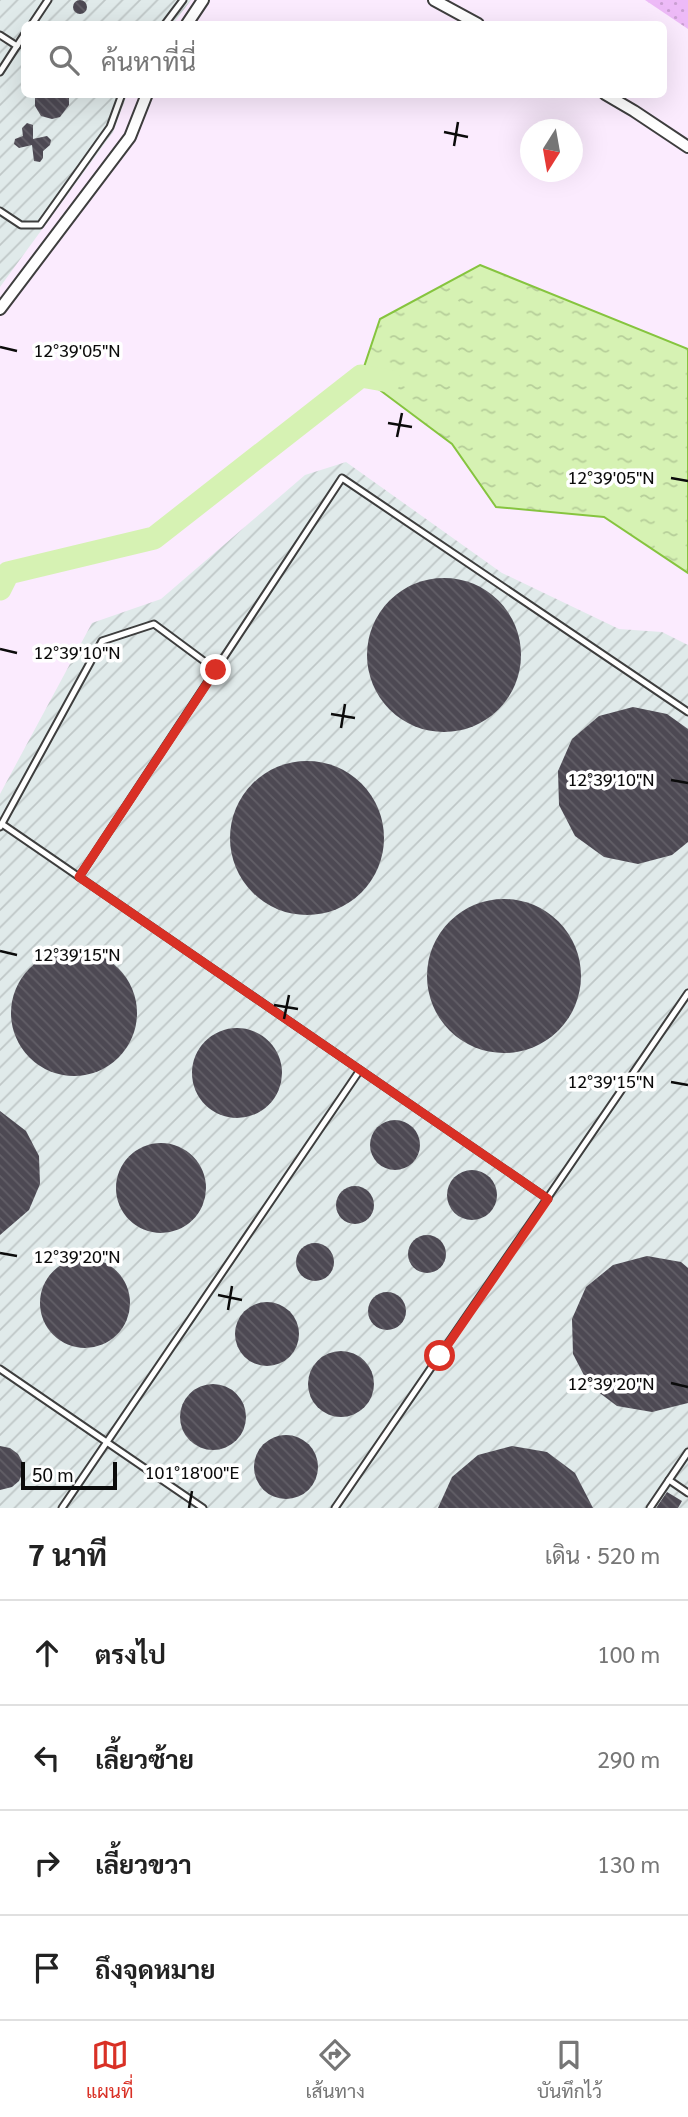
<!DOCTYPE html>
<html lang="th">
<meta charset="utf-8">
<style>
:root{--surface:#fff;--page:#f2f2f2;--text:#222;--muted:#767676;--line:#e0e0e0;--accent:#d93025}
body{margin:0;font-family:Georgia,Sarabun,serif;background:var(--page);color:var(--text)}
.compass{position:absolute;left:520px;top:119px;width:63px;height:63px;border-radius:50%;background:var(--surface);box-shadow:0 7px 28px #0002;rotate:191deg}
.scale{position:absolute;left:21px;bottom:18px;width:96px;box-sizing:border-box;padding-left:7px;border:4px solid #0b0b0b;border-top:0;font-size:19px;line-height:24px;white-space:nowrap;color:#0b0b0b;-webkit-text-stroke:5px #fff;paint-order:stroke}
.stop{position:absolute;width:21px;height:21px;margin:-16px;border:5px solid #d93025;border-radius:50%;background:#fff}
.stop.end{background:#d93025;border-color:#fff;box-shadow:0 2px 7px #0008}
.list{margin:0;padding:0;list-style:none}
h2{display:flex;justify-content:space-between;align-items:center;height:91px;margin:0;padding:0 28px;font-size:30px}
h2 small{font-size:23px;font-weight:400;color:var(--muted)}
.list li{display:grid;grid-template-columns:46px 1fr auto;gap:21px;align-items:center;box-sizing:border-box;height:105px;padding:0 28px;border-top:2px solid var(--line)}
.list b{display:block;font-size:26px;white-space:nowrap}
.list em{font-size:23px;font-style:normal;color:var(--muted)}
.icon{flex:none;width:38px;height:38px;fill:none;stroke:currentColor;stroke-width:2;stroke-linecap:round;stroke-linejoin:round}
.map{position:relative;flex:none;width:688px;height:1508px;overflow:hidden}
.search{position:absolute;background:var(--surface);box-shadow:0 7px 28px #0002;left:21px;right:21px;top:21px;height:77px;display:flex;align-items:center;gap:18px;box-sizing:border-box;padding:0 24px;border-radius:10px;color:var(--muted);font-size:26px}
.sheet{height:511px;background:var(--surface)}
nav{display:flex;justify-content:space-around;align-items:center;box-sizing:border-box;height:98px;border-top:2px solid var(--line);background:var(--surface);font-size:19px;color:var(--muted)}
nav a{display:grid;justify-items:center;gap:4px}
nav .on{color:var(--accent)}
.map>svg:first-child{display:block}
.industrial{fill:url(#industrial-furrows)}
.sand{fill:url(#sand-dots)}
.water{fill:url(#water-ripples);stroke:#86c43f;stroke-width:2}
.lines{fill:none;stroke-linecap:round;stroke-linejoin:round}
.river{stroke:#d6f2b3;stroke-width:23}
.building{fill:url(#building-back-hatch)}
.service-casing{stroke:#3e3e3e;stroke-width:9}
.minor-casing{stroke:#3e3e3e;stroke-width:14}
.service{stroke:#fff;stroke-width:5}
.minor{stroke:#fff;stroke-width:10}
.route{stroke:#d93025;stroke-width:9}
.ticks{fill:none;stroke:#0b0b0b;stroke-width:2.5}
.ticks-label{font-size:18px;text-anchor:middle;fill:#0b0b0b;stroke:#fff;stroke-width:7;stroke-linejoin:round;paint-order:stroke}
</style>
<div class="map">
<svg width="688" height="1508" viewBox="0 0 688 1508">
<defs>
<pattern id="industrial-furrows" width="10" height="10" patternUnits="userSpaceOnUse" patternTransform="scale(1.75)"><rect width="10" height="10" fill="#e0eaea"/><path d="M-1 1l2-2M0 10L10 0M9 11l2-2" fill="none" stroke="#bfc7c7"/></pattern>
<pattern id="sand-dots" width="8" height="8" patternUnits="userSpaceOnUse" patternTransform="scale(1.75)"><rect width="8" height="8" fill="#edbaf7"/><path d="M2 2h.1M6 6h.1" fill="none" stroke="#ca9fd2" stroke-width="1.8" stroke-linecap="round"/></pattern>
<pattern id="water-ripples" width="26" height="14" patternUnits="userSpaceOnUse" patternTransform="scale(1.75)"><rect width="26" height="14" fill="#d6f2b3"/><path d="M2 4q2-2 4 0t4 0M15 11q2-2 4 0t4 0" fill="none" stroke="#b6ce99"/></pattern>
<pattern id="building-back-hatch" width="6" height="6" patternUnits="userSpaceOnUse" patternTransform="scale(1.75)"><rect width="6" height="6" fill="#4d4953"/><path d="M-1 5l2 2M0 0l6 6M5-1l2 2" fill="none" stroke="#625f67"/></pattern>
</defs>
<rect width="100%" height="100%" fill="#fbebfe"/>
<g class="industrial">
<path d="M0 0H191L173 24H24V94L127 95 113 132 0 287Z"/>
<path d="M346 462 502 573 619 629 662 632 688 645V1508H0V794L92 623 161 599 305 475Z"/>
</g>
<path class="sand" d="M646 0H688V29L645 0Z"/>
<path class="water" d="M480 265 688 349V573L604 517 496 507 452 444 361 376 380 319Z"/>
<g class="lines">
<path class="river" d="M0 589 8 573 154 538 361 376 389 381"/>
</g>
<g class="building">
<circle cx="80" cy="7" r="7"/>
<path d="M35 94H69V105L60 117 52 119 41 116 35 106Z"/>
<path d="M27 123 33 125V139L47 136 51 140 50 145 43 151V158L40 162 34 161 32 145 19 148 14 144 15 139 23 136 22 128Z"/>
<circle cx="444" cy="655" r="77"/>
<path d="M633 707 667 714 688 729V842L672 855 638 864 604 857 575 836 559 805 558 771 572 739 599 716Z"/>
<circle cx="307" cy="838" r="77"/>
<circle cx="504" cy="976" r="77"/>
<circle cx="74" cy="1013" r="63"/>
<circle cx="237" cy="1073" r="45"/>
<path d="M0 1111 26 1131 39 1156 40 1184 29 1210 0 1235Z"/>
<circle cx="395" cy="1145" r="25"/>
<circle cx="161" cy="1188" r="45"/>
<circle cx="472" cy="1195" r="25"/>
<circle cx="355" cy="1205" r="19"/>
<circle cx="427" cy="1254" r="19"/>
<circle cx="315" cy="1262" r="19"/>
<path d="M647 1256 681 1262 688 1268V1403L652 1412 617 1406 589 1385 573 1354 572 1319 586 1287 613 1265Z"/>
<circle cx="85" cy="1303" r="45"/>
<circle cx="387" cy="1311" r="19"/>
<circle cx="267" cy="1334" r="32"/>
<circle cx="341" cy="1384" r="33"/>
<circle cx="213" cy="1417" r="33"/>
<circle cx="286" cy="1467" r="32"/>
<path d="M0 1446 10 1448 18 1454 23 1463V1472L19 1481 12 1487 0 1490Z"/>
<path d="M512 1446 547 1452 575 1473 593 1508H438L452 1477 478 1455Z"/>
<path d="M667 1492 682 1501 678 1508H656Z"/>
</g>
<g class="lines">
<defs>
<g id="service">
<path d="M32 24 48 0"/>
<path d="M165 24 183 0"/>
<path d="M0 35 17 46"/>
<path d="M0 72 24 35"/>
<path d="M0 211 21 225H40L110 127 122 94"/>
<path d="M2 824 548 1199"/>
<path d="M0 827 102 641 154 624 216 670"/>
<path d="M79 877 342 478 688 712"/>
<path d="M0 1369 203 1508"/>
<path d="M669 1480 688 1493"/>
<path d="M62 1508 360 1070"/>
<path d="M335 1508 688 993"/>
<path d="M650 1508 688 1452"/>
</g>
<g id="minor">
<path d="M434 0 478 24"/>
<path d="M187 24 203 0"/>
<path d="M605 94 634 111 688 147"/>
<path d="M0 309 130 137 147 94"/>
</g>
</defs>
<use href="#service" class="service-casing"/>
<use href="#minor" class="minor-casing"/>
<use href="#service" class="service"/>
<use href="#minor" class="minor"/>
</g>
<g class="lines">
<path class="route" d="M216 670 79 877 548 1199 440 1356"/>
</g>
<path class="ticks" d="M444 132 468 137M454 146 458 122M0 347 17 351M388 423 412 427M397 437 402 413M671 478 688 481M0 649 17 653M331 714 355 718M341 728 345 704M671 780 688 783M0 951 17 955M274 1005 298 1009M284 1019 289 995M671 1082 688 1085M0 1253 17 1256M218 1295 242 1300M228 1310 232 1286M671 1383 688 1387M189 1508 192 1491"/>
<g class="ticks-label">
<text x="77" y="357">12°39'05"N</text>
<text x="611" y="484">12°39'05"N</text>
<text x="77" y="659">12°39'10"N</text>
<text x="611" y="786">12°39'10"N</text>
<text x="77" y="961">12°39'15"N</text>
<text x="611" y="1088">12°39'15"N</text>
<text x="77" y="1263">12°39'20"N</text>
<text x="611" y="1390">12°39'20"N</text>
<text x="192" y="1479">101°18'00"E</text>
</g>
</svg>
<svg class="compass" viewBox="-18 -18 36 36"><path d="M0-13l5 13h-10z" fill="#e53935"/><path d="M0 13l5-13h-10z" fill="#767676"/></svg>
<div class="scale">50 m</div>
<div class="stop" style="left:440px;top:1356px"></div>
<div class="stop end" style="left:216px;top:670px"></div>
<div class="search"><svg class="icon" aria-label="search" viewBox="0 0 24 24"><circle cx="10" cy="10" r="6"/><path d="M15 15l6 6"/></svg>ค้นหาที่นี่</div>
</div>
<section class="sheet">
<h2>7 นาที<small>เดิน · 520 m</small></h2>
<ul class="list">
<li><svg class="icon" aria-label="ahead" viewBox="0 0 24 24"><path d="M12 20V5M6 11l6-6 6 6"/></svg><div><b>ตรงไป</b></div><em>100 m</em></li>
<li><svg class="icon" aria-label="left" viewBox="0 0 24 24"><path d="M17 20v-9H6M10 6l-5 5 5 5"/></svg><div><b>เลี้ยวซ้าย</b></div><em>290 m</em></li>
<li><svg class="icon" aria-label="right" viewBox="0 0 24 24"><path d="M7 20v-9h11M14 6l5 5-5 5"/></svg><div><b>เลี้ยวขวา</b></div><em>130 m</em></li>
<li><svg class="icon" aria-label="arrive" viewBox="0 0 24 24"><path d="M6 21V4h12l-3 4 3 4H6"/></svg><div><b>ถึงจุดหมาย</b></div></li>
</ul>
</section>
<nav>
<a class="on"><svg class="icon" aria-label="map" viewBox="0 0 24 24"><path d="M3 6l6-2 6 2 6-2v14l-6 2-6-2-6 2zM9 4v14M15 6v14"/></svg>แผนที่</a>
<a><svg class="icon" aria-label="directions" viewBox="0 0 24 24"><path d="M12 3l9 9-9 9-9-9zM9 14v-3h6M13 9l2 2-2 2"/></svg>เส้นทาง</a>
<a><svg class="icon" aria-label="saved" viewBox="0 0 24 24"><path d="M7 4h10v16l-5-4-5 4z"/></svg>บันทึกไว้</a>
</nav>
